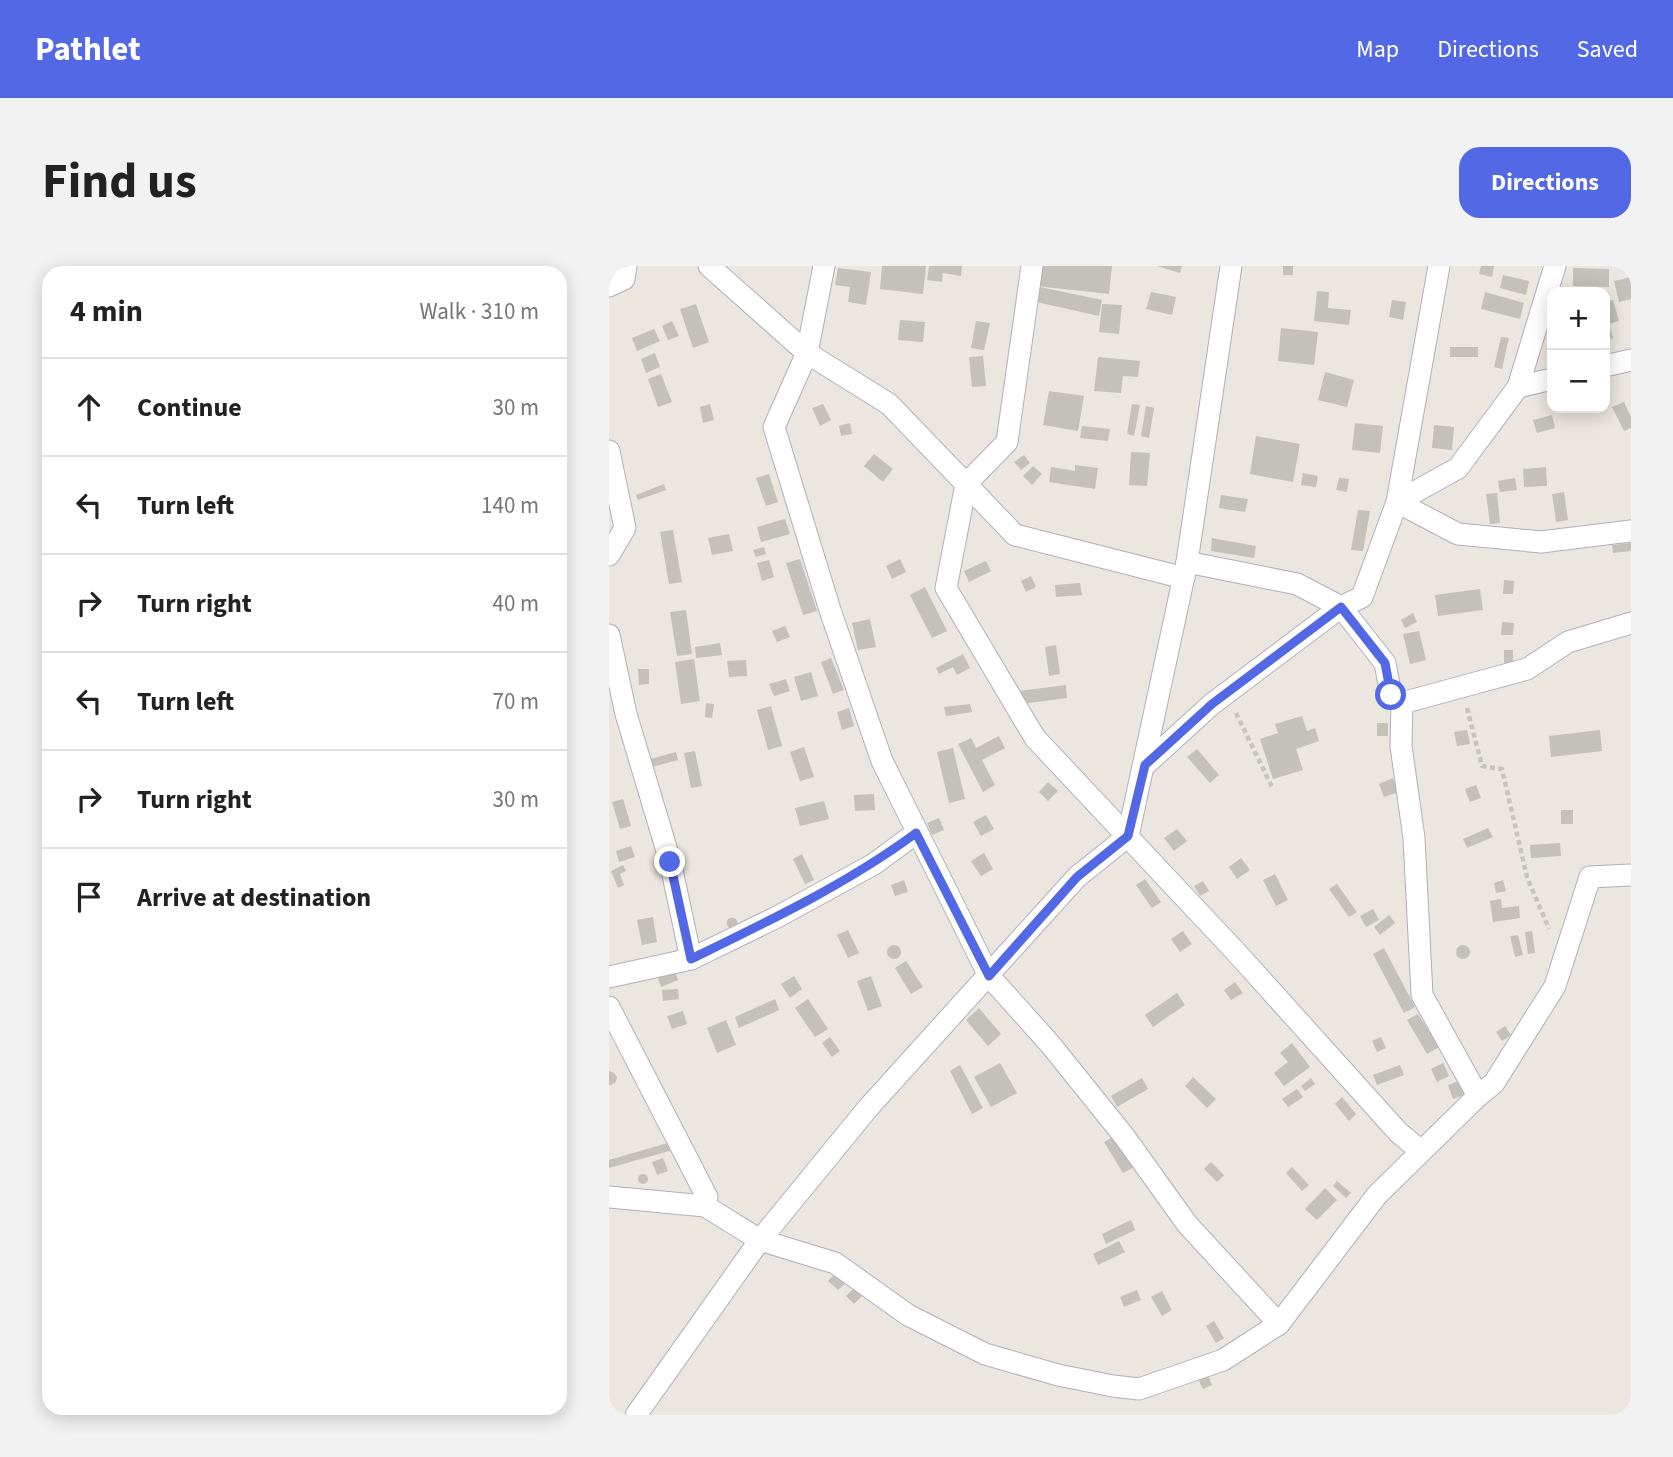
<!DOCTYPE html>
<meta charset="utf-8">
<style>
:root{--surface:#fff;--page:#f2f2f2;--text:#222;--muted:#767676;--line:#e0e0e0;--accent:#5368e4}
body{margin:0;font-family:"Source Sans 3",sans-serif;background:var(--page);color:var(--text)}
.controls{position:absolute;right:21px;top:21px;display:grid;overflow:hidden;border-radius:14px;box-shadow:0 4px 18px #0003}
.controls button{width:63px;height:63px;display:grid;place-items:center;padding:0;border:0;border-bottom:2px solid var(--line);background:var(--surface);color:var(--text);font:35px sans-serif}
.stop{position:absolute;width:21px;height:21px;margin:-16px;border:5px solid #5368e4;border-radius:50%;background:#fff}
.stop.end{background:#5368e4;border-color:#fff;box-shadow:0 2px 7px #0008}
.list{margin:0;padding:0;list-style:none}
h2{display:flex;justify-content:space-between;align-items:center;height:91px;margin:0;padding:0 28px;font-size:30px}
h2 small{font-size:23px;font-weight:400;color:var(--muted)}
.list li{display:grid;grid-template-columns:46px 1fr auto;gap:21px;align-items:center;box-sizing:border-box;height:98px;padding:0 28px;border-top:2px solid var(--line)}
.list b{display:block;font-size:26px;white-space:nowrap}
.list em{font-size:23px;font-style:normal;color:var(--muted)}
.icon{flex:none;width:38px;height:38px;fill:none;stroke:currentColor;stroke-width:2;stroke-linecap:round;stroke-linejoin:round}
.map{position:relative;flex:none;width:1022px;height:1149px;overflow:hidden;border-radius:21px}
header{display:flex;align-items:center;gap:42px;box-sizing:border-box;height:98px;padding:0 35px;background:var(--accent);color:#fff}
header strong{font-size:33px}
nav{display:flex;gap:38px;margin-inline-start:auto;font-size:24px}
.intro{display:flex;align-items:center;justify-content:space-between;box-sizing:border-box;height:168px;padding:0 42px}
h1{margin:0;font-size:49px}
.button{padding:18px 32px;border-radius:21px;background:var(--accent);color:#fff;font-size:24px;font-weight:700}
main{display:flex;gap:42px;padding:0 42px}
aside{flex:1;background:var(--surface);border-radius:21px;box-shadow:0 4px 18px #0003}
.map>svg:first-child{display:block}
.building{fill:#c4c0ba}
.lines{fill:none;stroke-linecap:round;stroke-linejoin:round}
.street-casing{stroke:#afb0b9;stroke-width:23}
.path{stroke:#c4c4c4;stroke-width:4.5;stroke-dasharray:5 3.5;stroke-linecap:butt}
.street{stroke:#fff;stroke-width:21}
.route{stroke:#5368e4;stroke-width:9}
</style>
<header>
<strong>Pathlet</strong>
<nav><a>Map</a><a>Directions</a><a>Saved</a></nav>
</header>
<div class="intro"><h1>Find us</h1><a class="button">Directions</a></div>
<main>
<aside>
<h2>4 min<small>Walk · 310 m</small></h2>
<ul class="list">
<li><svg class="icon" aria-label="ahead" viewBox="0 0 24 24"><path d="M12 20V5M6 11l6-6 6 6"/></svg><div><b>Continue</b></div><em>30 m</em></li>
<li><svg class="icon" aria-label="left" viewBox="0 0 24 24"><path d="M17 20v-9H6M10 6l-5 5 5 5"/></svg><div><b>Turn left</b></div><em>140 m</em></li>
<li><svg class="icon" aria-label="right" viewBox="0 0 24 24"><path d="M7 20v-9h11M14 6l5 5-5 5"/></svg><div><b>Turn right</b></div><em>40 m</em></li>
<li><svg class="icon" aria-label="left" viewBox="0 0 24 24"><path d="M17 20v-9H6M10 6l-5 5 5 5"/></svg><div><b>Turn left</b></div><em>70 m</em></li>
<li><svg class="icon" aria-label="right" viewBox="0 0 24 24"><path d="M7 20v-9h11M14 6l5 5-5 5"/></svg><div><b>Turn right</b></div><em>30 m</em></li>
<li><svg class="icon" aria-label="arrive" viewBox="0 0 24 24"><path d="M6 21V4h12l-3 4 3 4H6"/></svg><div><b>Arrive at destination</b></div></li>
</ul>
</aside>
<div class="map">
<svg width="1022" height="1149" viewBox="0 0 1022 1149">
<rect width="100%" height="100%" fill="#ebe6df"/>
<g class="building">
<path d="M273 0H317L314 28 271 23Z"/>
<path d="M320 0H353L352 10 334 7 333 16 318 14Z"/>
<path d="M430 0H503L500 28 427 20Z"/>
<path d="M548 0H573L571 7Z"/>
<rect x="674" y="0" width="10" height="9"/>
<path d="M872 0H885L883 11 870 8Z"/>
<path d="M229 2 262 6 257 39 239 36 241 21 226 19Z"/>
<path d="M964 2 1000 3V21L964 20Z"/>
<path d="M894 9 920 15 917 29 891 22Z"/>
<path d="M1022 11V33L1010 36 1005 15Z"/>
<path d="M431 21 493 34 490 50 428 36Z"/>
<path d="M708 25 720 26 719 42 742 44 740 59 705 55Z"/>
<path d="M542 26 567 31 563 49 537 43Z"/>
<path d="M876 26 915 37 911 53 872 43Z"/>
<path d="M783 34 797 36 794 54 780 51Z"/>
<path d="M1004 34 1010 55 1000 58 1004 72 996 75V36Z"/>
<path d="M87 38 100 76 84 82 71 43Z"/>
<path d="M493 38 513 39 510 68 490 66Z"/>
<path d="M291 54 316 56 314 76 289 74Z"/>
<path d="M63 55 70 70 59 74 53 60Z"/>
<path d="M367 55 381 57 375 84 362 82Z"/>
<path d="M672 62 709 66 705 99 669 95Z"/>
<path d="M45 63 51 75 28 85 23 72Z"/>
<path d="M892 71 900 72 893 103 885 101Z"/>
<rect x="841" y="81" width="28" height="10"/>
<path d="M46 87 51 101 37 107 32 93Z"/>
<path d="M374 90 377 120 363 121 360 91Z"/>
<path d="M489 91 531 95 529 111 514 110 512 127 485 125Z"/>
<path d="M716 106 745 114 738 141 709 134Z"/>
<path d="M52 108 63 136 49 141 39 113Z"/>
<path d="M440 125 475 130 469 165 434 159Z"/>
<path d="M1015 136 1022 151V162L1015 165 1003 141Z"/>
<path d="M101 138 105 154 94 157 91 141Z"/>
<path d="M214 138 222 154 211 160 203 142Z"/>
<path d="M523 138 531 139 525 170 518 168Z"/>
<path d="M537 140 545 142 540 172 532 170Z"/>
<path d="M943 149 946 162 928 167 924 154Z"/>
<path d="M241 157 243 168 232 170 230 160Z"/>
<path d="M746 157 774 160 771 187 743 184Z"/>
<path d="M825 159 845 161 843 184 823 182Z"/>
<path d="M473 160 501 163 499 175 471 172Z"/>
<path d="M647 170 691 178 684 216 641 208Z"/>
<path d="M522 186 541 187 538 220 520 219Z"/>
<path d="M265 188 284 203 274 216 255 200Z"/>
<path d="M415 189 421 197 412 204 405 196Z"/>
<path d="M466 199 489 202 486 223 440 216 442 201 466 205Z"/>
<path d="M424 200 433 208 423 219 414 210Z"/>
<path d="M937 201 938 220 915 221 914 203Z"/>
<path d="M694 207 709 210 707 221 692 219Z"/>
<path d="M160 208 169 236 157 240 147 212Z"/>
<path d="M730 212 740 213 738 226 727 224Z"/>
<path d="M906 212 908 224 891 226 889 215Z"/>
<path d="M55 218 57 224 29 234 27 229Z"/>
<path d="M955 226 959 254 947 256 943 228Z"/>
<path d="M888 227 891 257 881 258 877 228Z"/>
<path d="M612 229 639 233 636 246 610 242Z"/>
<path d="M749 244 761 245 754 285 742 284Z"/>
<path d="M176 253 181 268 152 276 148 261Z"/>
<path d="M64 264 73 316 60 318 51 266Z"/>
<path d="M120 268 124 285 103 289 99 272Z"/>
<path d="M603 272 647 280 645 292 602 285Z"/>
<path d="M1022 277V285L1004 287 1003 279Z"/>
<path d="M155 281 157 288 147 291 144 284Z"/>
<path d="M191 293 208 345 194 349 177 297Z"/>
<path d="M291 293 297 306 283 313 277 300Z"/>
<path d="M160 294 165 311 153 315 148 297Z"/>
<path d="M377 295 382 305 360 316 355 305Z"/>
<path d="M422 310 427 321 417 326 412 315Z"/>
<path d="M895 314 905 315 904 328H894Z"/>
<path d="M471 317 473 329 447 331 446 319Z"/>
<path d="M316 321 338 365 323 372 301 329Z"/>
<path d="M871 323 874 344 829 350 826 329Z"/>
<path d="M77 344 83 388 68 390 61 346Z"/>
<path d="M804 347 808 356 796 362 792 354Z"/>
<path d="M261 353 267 381 249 384 243 357Z"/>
<path d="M893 356 905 357 904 369H892Z"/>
<path d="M176 360 181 371 168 376 163 365Z"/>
<path d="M810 365 817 394 801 398 794 368Z"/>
<path d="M111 377 113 389 87 392 86 381Z"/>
<path d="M447 379 451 408 440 410 436 381Z"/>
<rect x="895" y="384" width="9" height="13"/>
<path d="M354 388 361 402 348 409 344 401 330 408 327 402Z"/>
<path d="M222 392 235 424 224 428 212 396Z"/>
<path d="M85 393 91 435 72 438 66 396Z"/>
<path d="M137 394 138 410 120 411 118 395Z"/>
<path d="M29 403H40V418L30 419Z"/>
<path d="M202 406 209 430 192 435 185 411Z"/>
<path d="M177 413 181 425 165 430 160 418Z"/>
<path d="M457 419 458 432 412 438 410 425Z"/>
<path d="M97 437 105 438 103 452 96 451Z"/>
<path d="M361 438 363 446 337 450 335 441Z"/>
<path d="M162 440 173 480 159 484 148 444Z"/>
<path d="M240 442 245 460 233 464 228 446Z"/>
<path d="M693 450 698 465 706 462 710 475 687 483 694 504 664 513 651 473 669 467 666 458Z"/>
<rect x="768" y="457" width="11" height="13"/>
<path d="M858 464 861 478 848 480 845 466Z"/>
<path d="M991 464 993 485 942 491 940 470Z"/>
<path d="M390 470 396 482 373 494 386 519 374 526 349 478 362 472 367 482Z"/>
<path d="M195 481 205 511 191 515 181 486Z"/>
<path d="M344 482 356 533 340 537 328 486Z"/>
<path d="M588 483 610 509 601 517 578 491Z"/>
<path d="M86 485 93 520 82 522 75 487Z"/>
<path d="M67 486 69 494 43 501 41 493Z"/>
<path d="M784 512 790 526 775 531 770 518Z"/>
<path d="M439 516 449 525 439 535 430 526Z"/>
<path d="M867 519 872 532 861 536 856 523Z"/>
<path d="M265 528 266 544 246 545 245 529Z"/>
<path d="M14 533 22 560 11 563 3 536Z"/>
<path d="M215 535 220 553 191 560 186 542Z"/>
<rect x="952" y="544" width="12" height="14"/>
<path d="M377 549 385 563 372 570 364 556Z"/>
<path d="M330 552 335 564 323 569 318 557Z"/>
<path d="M879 562 884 571 858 582 854 573Z"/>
<path d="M568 563 578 575 565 585 555 572Z"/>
<path d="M951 577 952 590 922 592 921 579Z"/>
<path d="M22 580 26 591 10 596 7 585Z"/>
<path d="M375 587 384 603 372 610 362 595Z"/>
<path d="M193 588 205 614 196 618 184 593Z"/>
<path d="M632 592 641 604 628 613 620 601Z"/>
<path d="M14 599 17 605 11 608 15 619 9 622 2 605Z"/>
<path d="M666 608 679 634 667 640 654 614Z"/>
<path d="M536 613 552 636 543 642 527 619Z"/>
<path d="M295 614 299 626 286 630 282 619Z"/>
<path d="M894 614 897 625 887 627 885 617Z"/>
<path d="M594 615 600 625 591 630 585 620Z"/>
<path d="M728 618 748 646 740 651 720 623Z"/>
<path d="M892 633 893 642 910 640 911 652 884 656 881 635Z"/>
<path d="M764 643 770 654 757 661 751 650Z"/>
<path d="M780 649 786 657 771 669 765 661Z"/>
<path d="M44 651 48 676 33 679 28 654Z"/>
<circle cx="123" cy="657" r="5.5"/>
<path d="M239 664 250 687 239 692 228 669Z"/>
<path d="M574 665 583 678 571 686 562 673Z"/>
<path d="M923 665 926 687 919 688 916 666Z"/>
<path d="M909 669 914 689 906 691 901 670Z"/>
<circle cx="854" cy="686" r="7"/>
<circle cx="285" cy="686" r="7"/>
<path d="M775 682 806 741 795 747 764 688Z"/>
<path d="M297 695 314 721 302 728 286 702Z"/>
<path d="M65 703 69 714 52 721 48 709Z"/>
<path d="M185 710 193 723 181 732 172 718Z"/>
<path d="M262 710 273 740 259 745 248 715Z"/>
<path d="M626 716 634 727 622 734 615 724Z"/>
<path d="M69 723 70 733 54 735 53 724Z"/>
<path d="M568 727 576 739 544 761 536 749Z"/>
<path d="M166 733 170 744 130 762 126 751Z"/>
<path d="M199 733 219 763 206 771 186 742Z"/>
<path d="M370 742 392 768 379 780 357 754Z"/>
<path d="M74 745 78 758 63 763 58 750Z"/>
<path d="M809 748 830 781 818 788 798 754Z"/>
<path d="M117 754 127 779 108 787 98 762Z"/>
<path d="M896 760 902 769 893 775 887 766Z"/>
<path d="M221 771 231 785 223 791 213 777Z"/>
<path d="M772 771 777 782 768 786 763 775Z"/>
<path d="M683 777 701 801 675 820 665 807 679 796 671 787Z"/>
<path d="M391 797 408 827 382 841 365 811Z"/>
<path d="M834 797 840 810 828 816 822 803Z"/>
<path d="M351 799 374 842 363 848 341 805Z"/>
<path d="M791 799 795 809 768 819 764 809Z"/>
<path d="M0 805 5 807 8 811 7 816 2 819H0Z"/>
<path d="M584 811 607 833 598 842 576 820Z"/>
<path d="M533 812 539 823 508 841 502 830Z"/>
<path d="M702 812 706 818 696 825 692 820Z"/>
<path d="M850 815 855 829 844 833 839 819Z"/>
<path d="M688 823 694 831 679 841 673 833Z"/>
<path d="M733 831 747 848 740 855 726 838Z"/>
<path d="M506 870 525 901 514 907 495 876Z"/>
<path d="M62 876 64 884 0 902V894Z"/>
<path d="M54 892 59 905 48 909 43 896Z"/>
<path d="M602 896 615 909 608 916 595 903Z"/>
<path d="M683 901 700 919 693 925 677 907Z"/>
<circle cx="34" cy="913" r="5"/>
<path d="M728 915 742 927 737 932 724 920Z"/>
<path d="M716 922 728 934 708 954 696 943Z"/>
<path d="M522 954 526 964 497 978 493 968Z"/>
<path d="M510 975 516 986 489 999 484 988Z"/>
<path d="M230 1004 240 1014 229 1024 219 1015Z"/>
<path d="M245 1022 253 1030 245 1038 237 1030Z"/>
<path d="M528 1024 532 1034 515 1041 511 1031Z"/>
<path d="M553 1025 563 1044 553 1050 542 1031Z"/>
<path d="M605 1055 615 1072 607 1077 597 1060Z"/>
<path d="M597 1105 603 1119 594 1123 587 1109Z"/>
</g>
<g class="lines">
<defs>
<g id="street">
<path d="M100 0 198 87 280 138 406 269 575 312"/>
<path d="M215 0 198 87 165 161 221 344 273 495 380 710 441 778 515 870 578 958 670 1058 768 929 869 830 885 817 946 720 981 611 1022 609"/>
<path d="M423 0 398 176 357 218 337 322 426 472 627 686 790 867 812 885"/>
<path d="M0 20 15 13 17 0"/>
<path d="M996 100 1022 94"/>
<path d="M909 121 943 113"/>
<path d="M0 185 16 262 0 289"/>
<path d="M788 236 849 202 909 121 946 0"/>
<path d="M788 236 849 268 932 276 1022 265"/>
<path d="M578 296 688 318 732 341 776 397 782 429 793 437 918 403 959 376 1022 357"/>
<path d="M0 369 17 448 61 595 82 693"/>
<path d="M793 437 792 480 805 572 813 729 869 830"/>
<path d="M536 499 603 438 732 341 753 331 788 236 830 0"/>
<path d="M0 711 82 693 168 651 265 598 307 567"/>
<path d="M0 741 98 931 96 940"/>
<path d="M0 931 96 940 151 974 226 997 299 1049 376 1088 449 1109 504 1120 530 1123 614 1094 670 1058"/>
<path d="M27 1149 151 974 259 842 468 611 519 570 578 296 622 0"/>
</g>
</defs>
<use href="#street" class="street-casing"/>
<g class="path">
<path d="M858 442 873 500 893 503 918 611 940 663"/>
<path d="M627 447 663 521"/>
</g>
<use href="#street" class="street"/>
</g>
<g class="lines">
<path class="route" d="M61 596 82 693C160 655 238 618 307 567L380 710 468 611 519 570 536 499 603 438 732 341 776 397 782 429"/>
</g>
</svg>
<div class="controls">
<button>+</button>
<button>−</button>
</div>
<div class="stop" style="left:782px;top:429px"></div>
<div class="stop end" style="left:61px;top:596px"></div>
</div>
</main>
